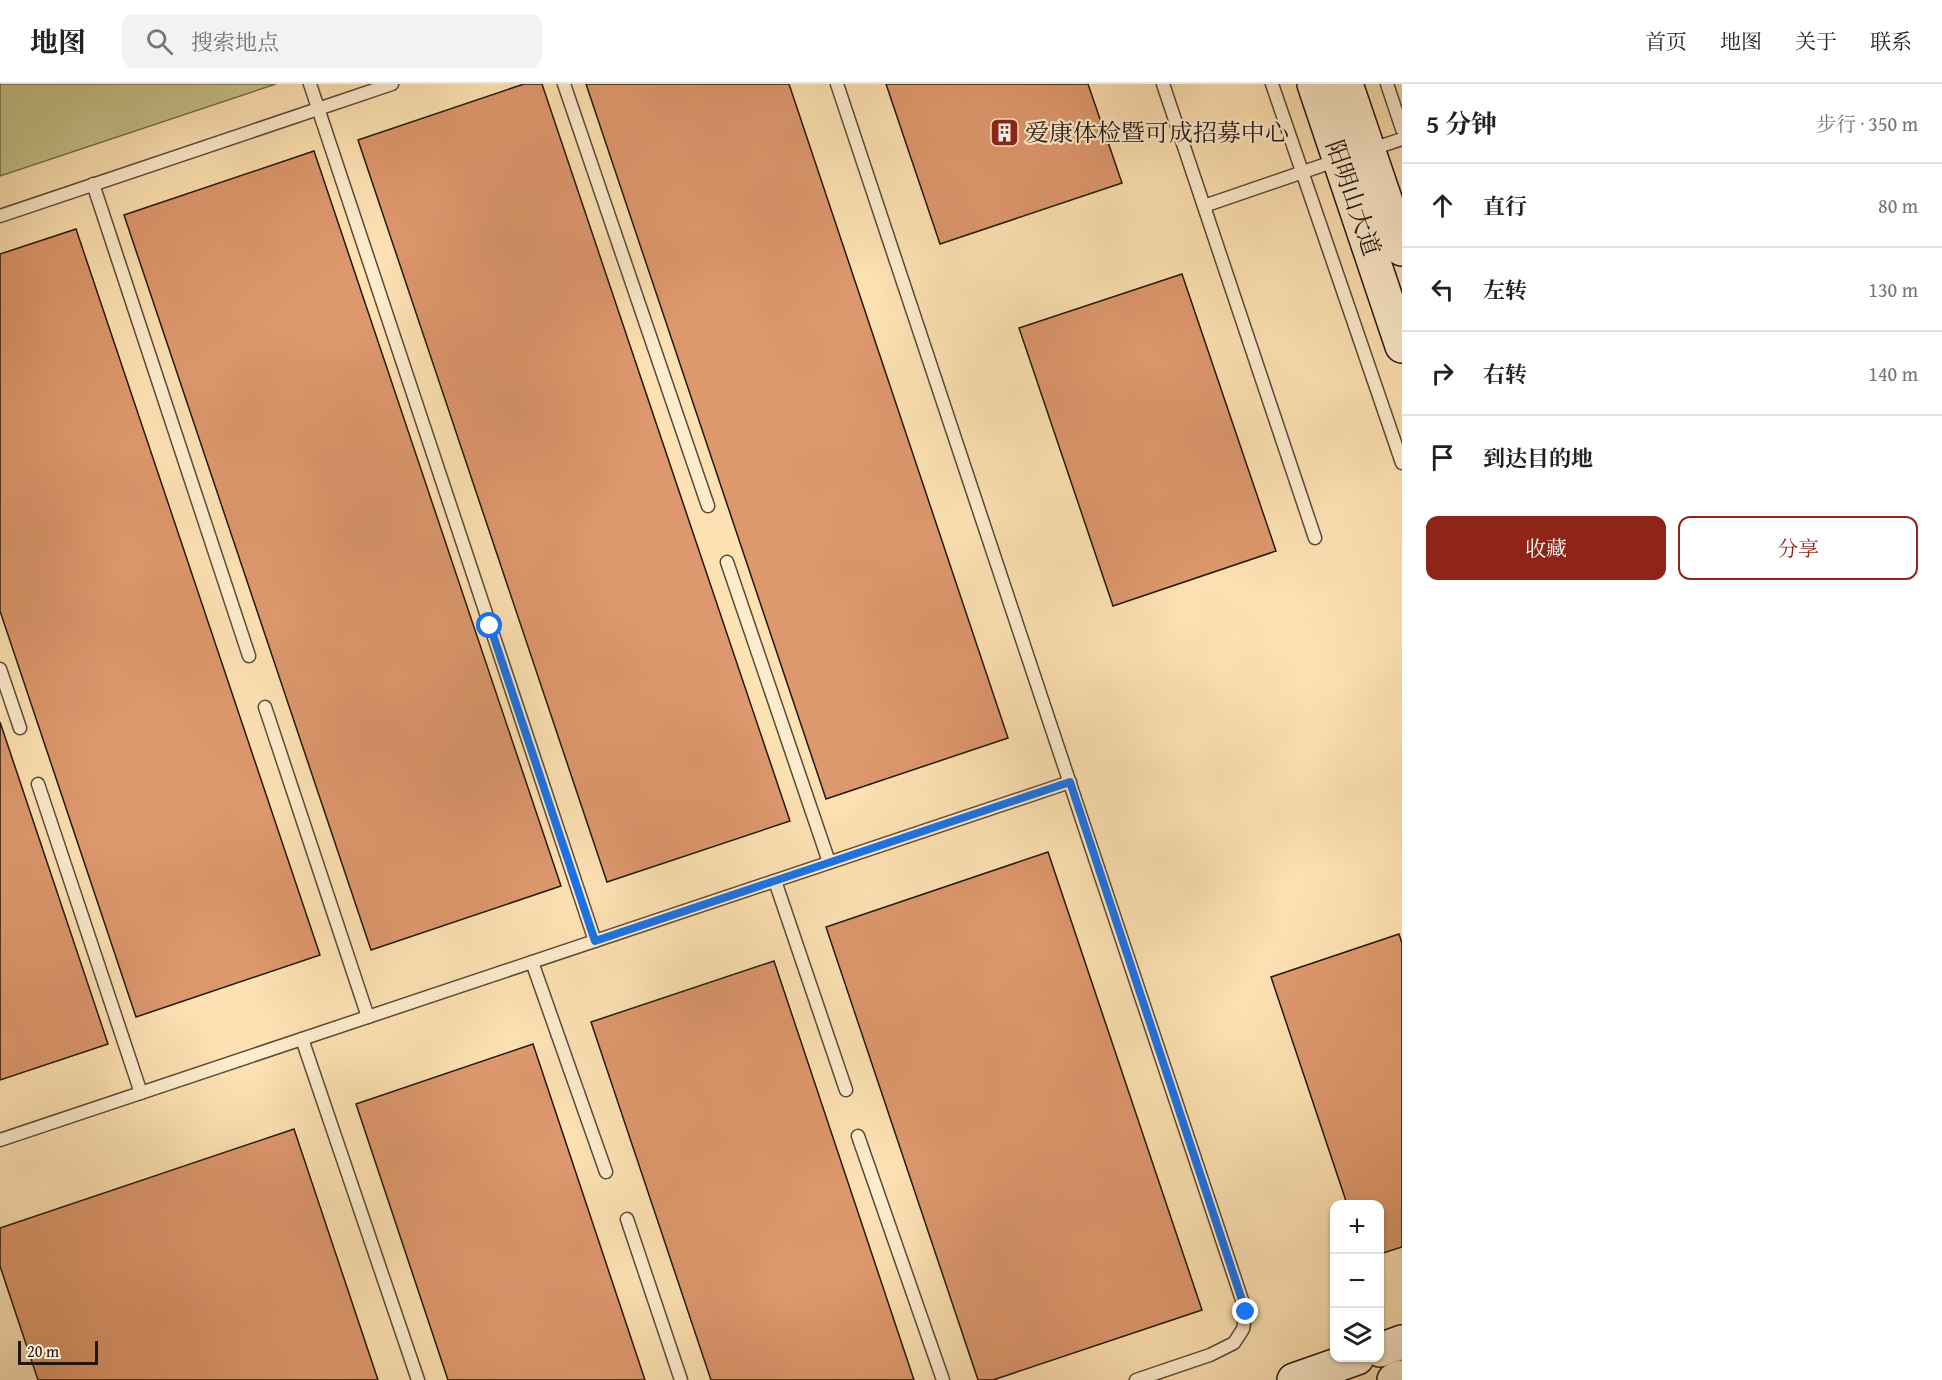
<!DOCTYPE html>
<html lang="zh">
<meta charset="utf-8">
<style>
:root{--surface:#fff;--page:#f2f2f2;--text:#202124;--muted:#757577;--line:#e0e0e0;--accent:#8f2418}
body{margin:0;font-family:"Gentium Book Plus","Noto Serif SC",serif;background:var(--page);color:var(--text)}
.controls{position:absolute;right:18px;bottom:18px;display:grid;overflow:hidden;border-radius:12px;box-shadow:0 2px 4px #0004}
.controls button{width:54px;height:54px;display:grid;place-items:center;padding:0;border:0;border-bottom:2px solid var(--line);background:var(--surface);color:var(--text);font:30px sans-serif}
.scale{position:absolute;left:18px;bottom:15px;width:80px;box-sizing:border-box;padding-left:6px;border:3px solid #22170f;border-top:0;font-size:16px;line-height:21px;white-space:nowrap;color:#22170f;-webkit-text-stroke:4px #feecce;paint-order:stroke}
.stop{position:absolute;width:18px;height:18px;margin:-14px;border:4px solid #1a73e8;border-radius:50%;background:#fff}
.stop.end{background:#1a73e8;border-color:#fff;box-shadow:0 2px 6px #0008}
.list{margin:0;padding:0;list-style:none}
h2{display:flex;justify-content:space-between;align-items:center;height:78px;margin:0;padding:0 24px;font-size:26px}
h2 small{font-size:20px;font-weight:400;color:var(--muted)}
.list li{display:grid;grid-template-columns:39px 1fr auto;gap:18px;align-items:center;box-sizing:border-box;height:84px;padding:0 24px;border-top:2px solid var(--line)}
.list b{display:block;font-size:22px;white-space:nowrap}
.list em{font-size:20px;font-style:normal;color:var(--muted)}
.actions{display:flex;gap:12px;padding:18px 24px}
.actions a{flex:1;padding:14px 0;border:2px solid var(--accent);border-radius:12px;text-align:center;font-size:21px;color:var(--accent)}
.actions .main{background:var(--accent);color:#fff}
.icon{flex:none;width:33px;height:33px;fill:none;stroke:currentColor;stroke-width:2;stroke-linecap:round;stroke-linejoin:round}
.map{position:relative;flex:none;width:1402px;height:1296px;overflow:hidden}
header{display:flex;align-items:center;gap:36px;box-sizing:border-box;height:84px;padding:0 30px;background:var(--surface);border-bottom:2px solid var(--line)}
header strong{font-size:28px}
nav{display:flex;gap:33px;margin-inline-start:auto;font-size:21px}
.search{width:420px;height:54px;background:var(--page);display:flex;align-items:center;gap:15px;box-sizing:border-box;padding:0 21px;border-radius:12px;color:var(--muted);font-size:22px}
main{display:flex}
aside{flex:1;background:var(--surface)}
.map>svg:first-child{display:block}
.green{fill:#c6c188;stroke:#746c4c;stroke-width:1.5}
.building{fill:#de986d;stroke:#22170f;stroke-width:1.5}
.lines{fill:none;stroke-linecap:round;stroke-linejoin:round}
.lane-casing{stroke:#594a38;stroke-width:15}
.secondary-casing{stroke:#22170f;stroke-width:36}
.lane{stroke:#feecce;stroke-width:12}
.secondary{stroke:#feecce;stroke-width:33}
.route{stroke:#1a73e8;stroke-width:8}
.labels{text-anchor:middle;stroke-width:4.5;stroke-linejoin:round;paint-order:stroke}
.poi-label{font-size:24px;fill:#22170f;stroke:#feecce;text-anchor:start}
.street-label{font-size:24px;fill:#22170f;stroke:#feecce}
</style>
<header>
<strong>地图</strong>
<div class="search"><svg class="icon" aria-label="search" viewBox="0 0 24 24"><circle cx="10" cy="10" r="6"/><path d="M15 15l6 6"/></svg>搜索地点</div>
<nav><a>首页</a><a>地图</a><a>关于</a><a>联系</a></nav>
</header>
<main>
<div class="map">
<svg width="1402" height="1296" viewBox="0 0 1402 1296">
<rect width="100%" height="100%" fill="#fee2b3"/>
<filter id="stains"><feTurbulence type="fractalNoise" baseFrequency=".00333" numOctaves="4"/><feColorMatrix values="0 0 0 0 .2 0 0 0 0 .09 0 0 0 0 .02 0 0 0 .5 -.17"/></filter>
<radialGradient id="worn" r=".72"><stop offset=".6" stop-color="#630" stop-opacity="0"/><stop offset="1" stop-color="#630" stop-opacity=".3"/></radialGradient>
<path class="green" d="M0 0H276L0 92Z"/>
<g class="building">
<path d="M524 0H542L790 737 607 798 358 56Z"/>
<path d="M586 0H789L1008 654 826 715Z"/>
<path d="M886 0H1088L1122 99 940 160Z"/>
<path d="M314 67 561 802 371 866 124 131Z"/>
<path d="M76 145 320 871 136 933 0 527V170Z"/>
<path d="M1182 190 1276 467 1113 522 1019 244Z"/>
<path d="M0 638 108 960 0 996Z"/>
<path d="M1048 768 1202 1226 993 1296H978L826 843Z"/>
<path d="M1399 850 1402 859V1163L1380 1170V1120H1347L1271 893Z"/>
<path d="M774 877 914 1296H711L591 938Z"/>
<path d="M533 960 645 1296H448L356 1020Z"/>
<path d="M294 1045 378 1296H38L0 1182V1144Z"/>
</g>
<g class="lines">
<defs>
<g id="lane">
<path d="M310 0 595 857"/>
<path d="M564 0 708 422"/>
<path d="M837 0 1246 1228 1243 1245 1234 1259 1210 1271 1136 1296"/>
<path d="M1163 0 1315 454"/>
<path d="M1272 0 1402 379"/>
<path d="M1387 0 1402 45"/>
<path d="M1369 66 1402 55"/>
<path d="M93 100 249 572"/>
<path d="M1204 122 1338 76"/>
<path d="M0 132 392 0"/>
<path d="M727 478 829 778"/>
<path d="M0 585 20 644"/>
<path d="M265 623 368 933"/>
<path d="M38 700 141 1009"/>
<path d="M775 797 846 1006"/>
<path d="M532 878 606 1088"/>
<path d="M302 955 418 1296"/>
<path d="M858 1052 943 1296"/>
<path d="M0 1056 1070 698"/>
<path d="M627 1135 681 1296"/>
</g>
<g id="secondary">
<path d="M1314 0 1402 262"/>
<path d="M1346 0 1402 165"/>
<path d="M1380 1266 1402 1258"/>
<path d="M1294 1296 1357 1274"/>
<path d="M1394 1296 1402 1293"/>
</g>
</defs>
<use href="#lane" class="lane-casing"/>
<use href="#secondary" class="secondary-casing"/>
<use href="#lane" class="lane"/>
<use href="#secondary" class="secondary"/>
</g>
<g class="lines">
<path class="route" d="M490 542 595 857 1070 698 1246 1228"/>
</g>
<defs>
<symbol id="building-square" viewBox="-11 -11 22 22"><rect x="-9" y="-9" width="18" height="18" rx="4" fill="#8f2418" stroke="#feecce"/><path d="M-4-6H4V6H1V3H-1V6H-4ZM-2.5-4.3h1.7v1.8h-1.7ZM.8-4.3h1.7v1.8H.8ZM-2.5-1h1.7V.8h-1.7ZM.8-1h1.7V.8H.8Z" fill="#fff"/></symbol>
</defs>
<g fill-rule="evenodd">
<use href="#building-square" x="988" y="32" width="33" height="33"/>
</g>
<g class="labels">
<g class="poi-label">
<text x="1025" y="57">爱康体检暨可成招募中心</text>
</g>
<g class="street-label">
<text transform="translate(1353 114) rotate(71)" y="8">阳明山大道</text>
</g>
</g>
<rect width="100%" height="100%" filter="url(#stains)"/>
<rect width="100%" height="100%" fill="url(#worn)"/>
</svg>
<div class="controls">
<button>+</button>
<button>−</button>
<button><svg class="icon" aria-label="layers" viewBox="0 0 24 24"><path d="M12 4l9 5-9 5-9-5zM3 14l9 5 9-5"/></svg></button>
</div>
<div class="scale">20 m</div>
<div class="stop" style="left:490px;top:542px"></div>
<div class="stop end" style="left:1246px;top:1228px"></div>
</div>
<aside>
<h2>5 分钟<small>步行 · 350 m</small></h2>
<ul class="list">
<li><svg class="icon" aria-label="ahead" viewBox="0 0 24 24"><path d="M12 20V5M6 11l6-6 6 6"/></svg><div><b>直行</b></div><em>80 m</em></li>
<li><svg class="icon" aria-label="left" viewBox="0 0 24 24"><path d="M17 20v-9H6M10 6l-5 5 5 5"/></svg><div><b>左转</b></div><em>130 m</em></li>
<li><svg class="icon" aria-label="right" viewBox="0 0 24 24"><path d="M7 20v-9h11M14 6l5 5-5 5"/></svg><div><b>右转</b></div><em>140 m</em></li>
<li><svg class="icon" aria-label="arrive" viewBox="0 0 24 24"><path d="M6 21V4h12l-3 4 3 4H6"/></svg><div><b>到达目的地</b></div></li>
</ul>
<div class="actions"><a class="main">收藏</a><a>分享</a></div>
</aside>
</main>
